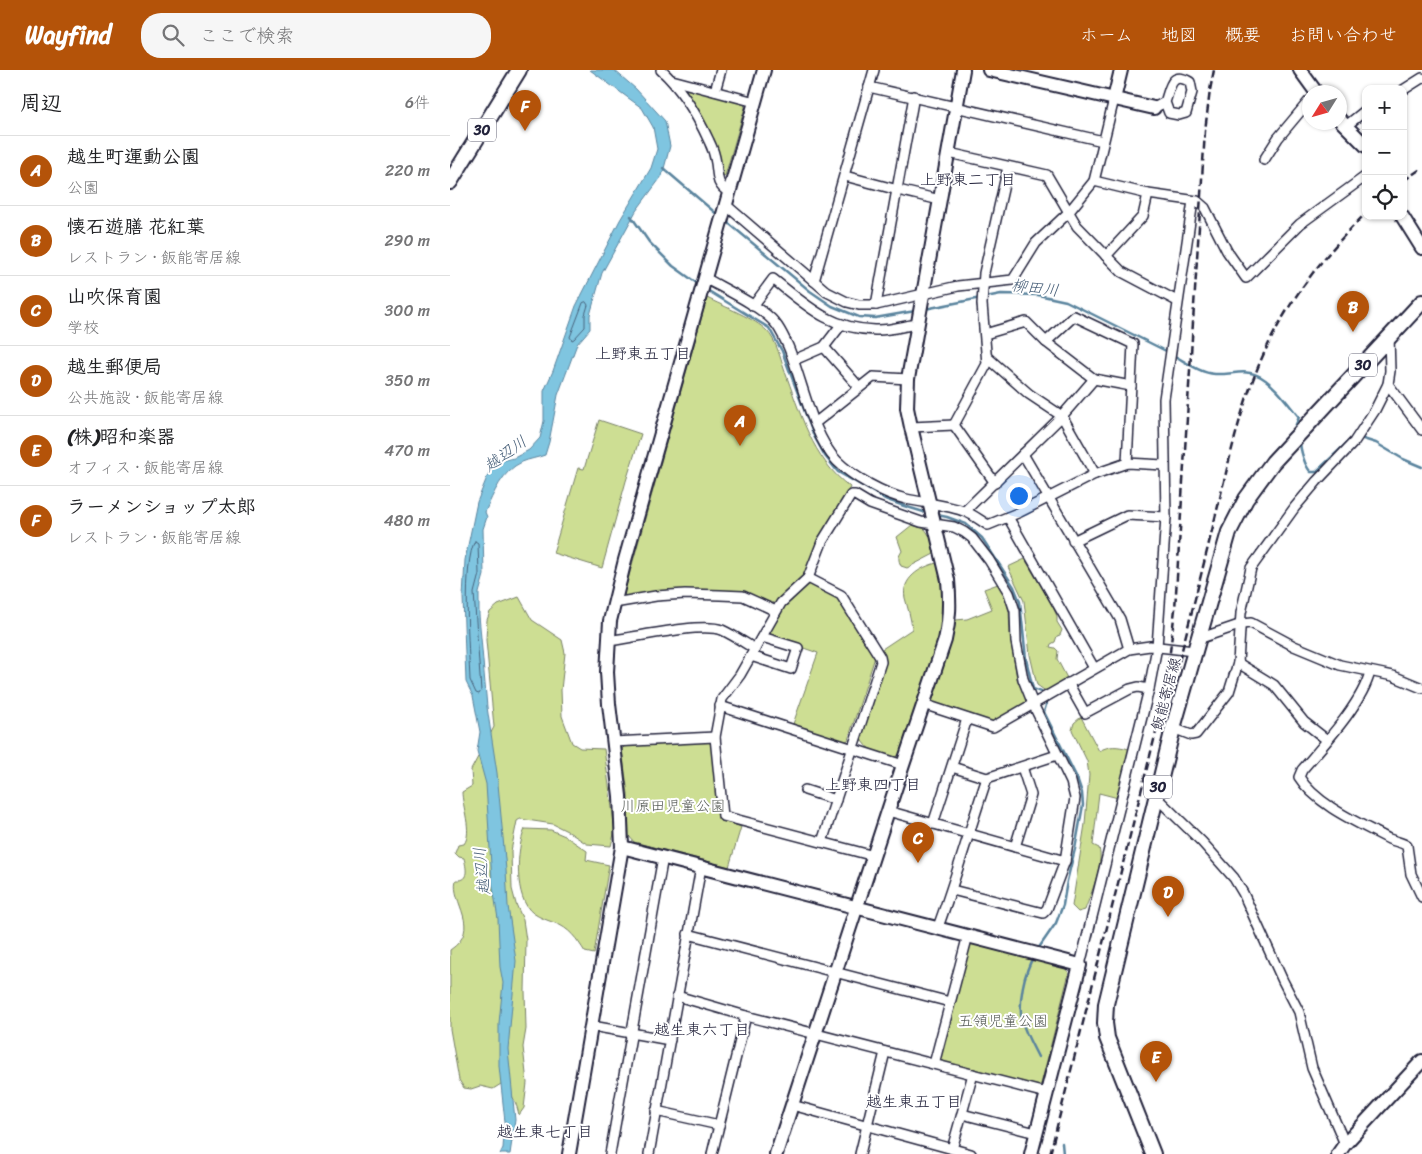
<!DOCTYPE html>
<html lang="ja">
<meta charset="utf-8">
<style>
:root{--surface:#fff;--page:#f6f6f6;--text:#202124;--muted:#757577;--line:#e0e0e0;--accent:#b45309}
body{margin:0;font-family:Sriracha,"Klee One",sans-serif;background:var(--page);color:var(--text)}
.controls{position:absolute;right:15px;top:15px;display:grid;overflow:hidden;border-radius:10px;box-shadow:0 1px 4px #0004}
.controls button{width:45px;height:45px;display:grid;place-items:center;padding:0;border:0;border-bottom:1px solid var(--line);background:var(--surface);color:var(--text);font:25px sans-serif}
.compass{position:absolute;left:852px;top:15px;width:45px;height:45px;border-radius:50%;background:var(--surface);box-shadow:0 1px 4px #0004;rotate:233deg}
.you{position:absolute;left:568px;top:425px;width:18px;height:18px;margin:-12px;border:4px solid #fff;border-radius:50%;background:#1a73e8;box-shadow:0 0 0 8px #1a73e833}
.badge{display:grid;place-items:center;width:32px;height:32px;border-radius:50%;background:var(--accent);color:#fff;font-size:16px;font-weight:700}
.pin{position:absolute;translate:-50% -41px;filter:drop-shadow(0 1px 2px #0008)}
.pin::after{content:'';position:absolute;top:26px;width:18px;height:15px;background:inherit;clip-path:polygon(0 0,100% 0,50% 100%)}
.list{margin:0;padding:0;list-style:none}
h2{display:flex;justify-content:space-between;align-items:center;height:65px;margin:0;padding:0 20px;font-size:21px}
h2 small{font-size:16px;font-weight:400;color:var(--muted)}
.list li{display:grid;grid-template-columns:32px 1fr auto;gap:15px;align-items:center;box-sizing:border-box;height:70px;padding:0 20px;border-top:1px solid var(--line)}
.list b{display:block;font-size:19px;white-space:nowrap}
.list p{margin:0;font-size:16px;white-space:nowrap;color:var(--muted)}
.list em{font-size:16px;font-style:normal;color:var(--muted)}
.icon{flex:none;width:28px;height:28px;fill:none;stroke:currentColor;stroke-width:2;stroke-linecap:round;stroke-linejoin:round}
.map{position:relative;flex:none;width:972px;height:1084px;overflow:hidden}
header{display:flex;align-items:center;gap:30px;box-sizing:border-box;height:70px;padding:0 25px;background:var(--accent);color:#fff}
header strong{font-size:24px}
nav{display:flex;gap:28px;margin-inline-start:auto;font-size:18px}
.search{width:350px;height:45px;background:var(--page);display:flex;align-items:center;gap:12px;box-sizing:border-box;padding:0 18px;border-radius:20px;color:var(--muted);font-size:19px}
main{display:flex}
aside{flex:1;background:var(--surface)}
.map>svg:first-child{display:block}
.green{fill:#cdde93;stroke:#788067}
.water{fill:#7fc5e0;stroke:#5a849e}
.lines{fill:none;stroke-linecap:round;stroke-linejoin:round}
.shore{stroke:#47637d;stroke-width:1}
.stream{stroke:#5a849e;stroke-width:2.5}
.street-casing{stroke:#22223b;stroke-width:12}
.secondary-casing{stroke:#22223b;stroke-width:16}
.primary-casing{stroke:#22223b;stroke-width:18}
.street{stroke:#fff;stroke-width:9}
.secondary{stroke:#fff;stroke-width:12}
.primary{stroke:#fff;stroke-width:14}
.rail{stroke:#22223b;stroke-width:2.5;stroke-dasharray:8 4;stroke-linecap:butt}
.labels{text-anchor:middle;stroke-width:4;stroke-linejoin:round;paint-order:stroke}
.shield{fill:#fff;stroke:#646476;stroke-width:1}
.shield-label{font-size:14px;font-weight:bold;fill:#22223b}
.street-label{font-size:15px;fill:#22223b;stroke:#fff}
.park-label{font-size:15px;fill:#555a55;stroke:#fff}
.neighbourhood-label{font-size:16px;fill:#22223b;stroke:#fff}
.water-label{font-size:16px;font-style:italic;fill:#435b75;stroke:#fff}
</style>
<header>
<strong>Wayfind</strong>
<div class="search"><svg class="icon" aria-label="search" viewBox="0 0 24 24"><circle cx="10" cy="10" r="6"/><path d="M15 15l6 6"/></svg>ここで検索</div>
<nav><a>ホーム</a><a>地図</a><a>概要</a><a>お問い合わせ</a></nav>
</header>
<main>
<aside>
<h2>周辺<small>6件</small></h2>
<ul class="list">
<li><span class="badge">A</span><div><b>越生町運動公園</b><p>公園</p></div><em>220 m</em></li>
<li><span class="badge">B</span><div><b>懐石遊膳 花紅葉</b><p>レストラン · 飯能寄居線</p></div><em>290 m</em></li>
<li><span class="badge">C</span><div><b>山吹保育園</b><p>学校</p></div><em>300 m</em></li>
<li><span class="badge">D</span><div><b>越生郵便局</b><p>公共施設 · 飯能寄居線</p></div><em>350 m</em></li>
<li><span class="badge">E</span><div><b>(株)昭和楽器</b><p>オフィス · 飯能寄居線</p></div><em>470 m</em></li>
<li><span class="badge">F</span><div><b>ラーメンショップ太郎</b><p>レストラン · 飯能寄居線</p></div><em>480 m</em></li>
</ul>
</aside>
<div class="map">
<svg width="972" height="1084" viewBox="0 0 972 1084">
<rect width="100%" height="100%" fill="#fff"/>
<filter id="ink" filterUnits="userSpaceOnUse"><feTurbulence type="fractalNoise" baseFrequency=".02" numOctaves="2"/><feDisplacementMap in="SourceGraphic" scale="10" xChannelSelector="R" yChannelSelector="G"/><feConvolveMatrix kernelMatrix="1 2 1 2 8 2 1 2 1" color-interpolation-filters="sRGB"/></filter>
<g filter="url(#ink)">
<g class="green">
<path d="M235 18 294 34 295 37 275 106 272 107C268 74 254 47 234 21Z"/>
<path d="M257 228C273 236 306 249 317 261 326 270 330 287 334 299 350 342 362 389 400 417L392 434 386 439 370 467 354 507 331 526 327 533C317 534 306 525 294 523 254 518 213 519 173 527Z"/>
<path d="M149 350 191 364 176 411 152 498 103 483 128 398 134 399Z"/>
<path d="M462 455 475 459 481 468 484 484 457 498 451 496C448 489 448 487 452 481L447 467Z"/>
<path d="M575 489 602 535 607 546V552L612 560 610 565 607 566 605 572 601 574 600 577 605 578 608 581 607 589 617 608 599 620H594L587 615 580 585 574 531 558 497Z"/>
<path d="M487 493 494 529 490 565 449 685 444 688C431 683 414 681 410 666L436 591 432 579 462 559C461 548 458 539 455 528 451 509 470 497 487 493Z"/>
<path d="M360 513 387 527 425 587 398 670 395 672 343 654 368 583 319 566V562L336 533Z"/>
<path d="M548 514 555 526 559 541 560 564 567 609 577 630 575 634 541 653 483 634 480 628 502 568 506 550 517 549 542 539 534 519Z"/>
<path d="M69 527 82 550 112 570 115 583 111 620 112 646 122 673 130 678 154 679 165 760 161 776 137 774 117 761 103 754 70 749 67 751 61 781 62 819 66 834 73 850 76 870 75 921 76 959 73 977 77 1013 74 1038 69 1045C66 1031 62 1023 51 1014L43 1019 30 1016 21 1019 14 1018 9 1010 0 959V880C33 858 0 832 6 810 20 811 16 797 14 788L9 787 5 783 8 775 14 774C23 762 12 736 12 722L22 716 21 700 44 657 36 570 37 550 40 542 48 535Z"/>
<path d="M631 647 649 681C660 675 667 676 679 679L674 709 668 728 649 723 643 775 649 778C654 794 641 823 635 840L628 842 622 836 635 754 639 705 637 691 622 660 624 653Z"/>
<path d="M259 671 262 673 270 749 291 757 279 797 184 772 179 766 178 724 172 679 175 676Z"/>
<path d="M75 759 101 760 115 766 137 781 136 790 159 795 144 884 135 882C127 869 119 858 105 853 97 850 90 848 83 843 64 829 66 779 75 759Z"/>
<path d="M521 874 615 898 619 903 591 1014 588 1016 492 992 490 989 519 876Z"/>
</g>
<path class="water" d="M140 0H164L186 19 215 51 220 76 212 106 186 141 152 203 140 245V259L127 274 108 325 99 372 95 385C87 388 79 389 72 392 52 401 44 423 35 442L37 447 33 459 34 505 29 523V545L37 637 47 703 56 800 58 836 66 891 58 979 65 1050 60 1084H50L53 1078 55 1052 49 996V953L53 913 50 897 48 849 42 811 36 714 27 681 30 662 23 626 16 612 13 527 15 490 27 432 40 400 44 395 50 391 64 388 79 380 90 368 94 351V321L103 301 126 236 170 150 201 98 207 79 203 57 192 38Z"/>
<g class="lines">
<g class="shore">
<path d="M136 232 138 235 135 245V257L124 269 122 270 120 267 133 233Z"/>
<path d="M25 471 28 473 29 504 24 523 31 621 29 624 26 623 20 610C19 582 12 492 25 471Z"/>
</g>
<g class="stream">
<path d="M213 98 269 146"/>
<path d="M181 146 199 172 223 196 248 214"/>
<path d="M276 151 360 221 382 236 409 247 425 248 465 241"/>
<path d="M257 220 319 258 332 281 364 366 375 386 388 402 435 429 454 436 477 443"/>
<path d="M475 239 551 224 588 225 616 231 718 282"/>
<path d="M723 285C736 292 750 303 765 304 782 305 796 298 811 307 826 316 838 334 849 347L845 357 846 359"/>
<path d="M910 368 926 373 953 389 972 397"/>
<path d="M850 371C850 379 855 397 861 402H866L900 370"/>
<path d="M487 445 497 447 516 454 532 468 564 517 570 532 576 589 583 619 591 622 597 632 594 642 627 708 632 723 633 735 625 779 617 811 613 835 606 853 588 879"/>
<path d="M584 886C574 902 568 932 572 951 575 963 582 975 588 987"/>
<path d="M612 1073 613 1084"/>
</g>
<defs>
<g id="street">
<path d="M211 0C232 19 247 45 259 71 262 77 265 86 266 93 267 99 267 106 269 112 271 117 275 120 280 123"/>
<path d="M222 10 305 32"/>
<path d="M419 17 653 71"/>
<path d="M953 20 972 8"/>
<path d="M265 21 271 0"/>
<path d="M704 38 715 32C720 20 720 0 740 12L742 22 736 43 729 45 719 43 715 32"/>
<path d="M896 56 916 40"/>
<path d="M499 83 597 105 627 156 672 202 727 231"/>
<path d="M814 90 828 68 859 31"/>
<path d="M395 106 448 120 490 130"/>
<path d="M644 111 698 124 747 131 755 138 777 181 796 208 850 154 916 106"/>
<path d="M276 135 377 222 397 232 409 235H426L508 216 563 210 586 173 618 143 644 111 664 29"/>
<path d="M656 186 693 146 698 124"/>
<path d="M255 208C274 219 311 236 325 253 331 260 334 268 338 276 352 309 362 366 387 391 403 407 434 424 456 429 474 433 500 435 516 442 524 445 531 451 538 455L570 442 645 404 677 393 714 395"/>
<path d="M364 211 424 0"/>
<path d="M426 235 464 26"/>
<path d="M303 236 323 209C356 235 380 259 425 260 438 261 454 256 467 254"/>
<path d="M535 264 576 252 596 272 644 309 681 316"/>
<path d="M596 272 624 246 683 274 677 393"/>
<path d="M374 277 409 317"/>
<path d="M537 287 579 324 612 346 645 404"/>
<path d="M344 290 374 277 391 255"/>
<path d="M938 314 972 360"/>
<path d="M365 353 423 307 458 309"/>
<path d="M504 355 537 294 532 234 534 203 558 97"/>
<path d="M504 355 545 413"/>
<path d="M461 357 504 355"/>
<path d="M573 384 670 549 679 579"/>
<path d="M515 441 612 346 644 309"/>
<path d="M558 447 644 598"/>
<path d="M623 471 677 445 716 447"/>
<path d="M358 508 391 525 430 587 431 592 372 772"/>
<path d="M164 533 206 526 235 524 270 525 293 526 326 541"/>
<path d="M748 569 792 554 801 553 844 576 890 595 943 606 972 618"/>
<path d="M158 571C182 568 251 552 272 560 283 565 295 573 305 579"/>
<path d="M301 586 341 599 348 578 312 567"/>
<path d="M788 593 824 615 854 652 877 670"/>
<path d="M920 602C912 634 873 675 852 700L849 707C866 735 911 754 939 769 946 772 952 772 957 776L961 804 972 827"/>
<path d="M618 613 635 643 680 619 688 617 699 619"/>
<path d="M473 634 543 657 679 579 700 576 744 581"/>
<path d="M270 636 453 695"/>
<path d="M723 658 741 665 746 664 779 622 788 593 791 543 801 498 845 437 867 411 904 372 925 340 938 314 940 301 939 266"/>
<path d="M163 672 265 667"/>
<path d="M502 697 537 708 607 685"/>
<path d="M355 720 386 730"/>
<path d="M706 727 752 772 784 808 793 823 833 911 849 942 862 998 895 1074"/>
<path d="M438 741 615 791"/>
<path d="M483 754 517 649"/>
<path d="M565 777 581 725 572 697"/>
<path d="M424 786 273 746 265 667 272 629 290 605 331 533 358 508 372 472 401 425H405L420 434 471 452 504 457 514 462 522 468 539 490 559 523 565 541 566 572 573 609 583 634 621 712 625 728 615 791 597 839 593 843 502 820"/>
<path d="M488 857C506 808 520 758 537 708"/>
<path d="M238 864 500 932"/>
<path d="M630 895 699 619 707 577 716 447 714 329 743 131"/>
<path d="M227 926 296 946 596 1023"/>
<path d="M142 956 220 970"/>
<path d="M484 994 518 865"/>
<path d="M342 1035 521 1084"/>
<path d="M206 1041 269 1055"/>
<path d="M512 1044 586 1063"/>
<path d="M502 1079 523 1004"/>
<path d="M160 1084 213 787"/>
<path d="M199 1084 251 797"/>
<path d="M262 1084 296 946"/>
<path d="M410 1084 435 982"/>
</g>
<g id="secondary">
<path d="M539 0 704 38"/>
<path d="M850 0 866 22"/>
<path d="M664 29 671 0"/>
<path d="M889 49 916 76"/>
<path d="M952 146 972 178"/>
<path d="M172 777 630 895 581 1084"/>
<path d="M119 1084 172 777 170 726 159 634 157 602 160 551 175 490 314 0"/>
<path d="M326 1084 453 695 495 570C500 549 500 532 498 510L461 357 457 338 458 309 513 0"/>
<path d="M888 1084 895 1074 972 991"/>
</g>
<g id="primary">
<path d="M0 112 69 0"/>
<path d="M703 1084 657 968 655 953 656 934 723 658 779 462 796 429 823 392 972 232"/>
</g>
</defs>
<use href="#street" class="street-casing"/>
<use href="#secondary" class="secondary-casing"/>
<use href="#primary" class="primary-casing"/>
<use href="#street" class="street"/>
<use href="#secondary" class="secondary"/>
<use href="#primary" class="primary"/>
<g class="rail">
<path d="M953 111 972 98"/>
<path d="M720 626C737 562 753 497 769 432 782 378 794 323 819 273 843 224 877 182 916 143"/>
<path d="M600 1084 707 658 718 599 725 539 755 61 760 20 764 0"/>
</g>
</g>
</g>
<g class="labels">
<g class="shield">
<rect x="18" y="48.5" width="28" height="23" rx="4"/>
<rect x="899" y="283.5" width="28" height="23" rx="4"/>
<rect x="694" y="705.5" width="28" height="23" rx="4"/>
</g>
<g class="shield-label">
<text x="32" y="65">30</text>
<text x="913" y="300">30</text>
<text x="708" y="722">30</text>
</g>
<g class="street-label">
<text transform="translate(716 624) rotate(-75)" y="5">飯能寄居線</text>
</g>
<g class="park-label">
<text x="223" y="741">川原田児童公園</text>
<text x="553" y="956">五領児童公園</text>
</g>
<g class="neighbourhood-label">
<text x="518" y="115">上野東二丁目</text>
<text x="193" y="289">上野東五丁目</text>
<text x="423" y="720">上野東四丁目</text>
<text x="252" y="965">越生東六丁目</text>
<text x="464" y="1037">越生東五丁目</text>
<text x="95" y="1067">越生東七丁目</text>
</g>
<g class="water-label">
<text transform="translate(585 217) rotate(7)" y="6">柳田川</text>
<text transform="translate(55 383) rotate(-36)" y="6">越辺川</text>
<text transform="translate(31 801) rotate(-96)" y="6">越辺川</text>
</g>
</g>
</svg>
<div class="controls">
<button>+</button>
<button>−</button>
<button><svg class="icon" aria-label="locate" viewBox="0 0 24 24"><circle cx="12" cy="12" r="6"/><path d="M12 2v4M12 18v4M2 12h4M18 12h4"/></svg></button>
</div>
<svg class="compass" viewBox="-18 -18 36 36"><path d="M0-13l5 13h-10z" fill="#e53935"/><path d="M0 13l5-13h-10z" fill="#757577"/></svg>
<div class="you"></div>
<div class="pin badge" style="left:290px;top:376px">A</div>
<div class="pin badge" style="left:903px;top:262px">B</div>
<div class="pin badge" style="left:468px;top:793px">C</div>
<div class="pin badge" style="left:718px;top:847px">D</div>
<div class="pin badge" style="left:706px;top:1012px">E</div>
<div class="pin badge" style="left:75px;top:61px">F</div>
</div>
</main>
